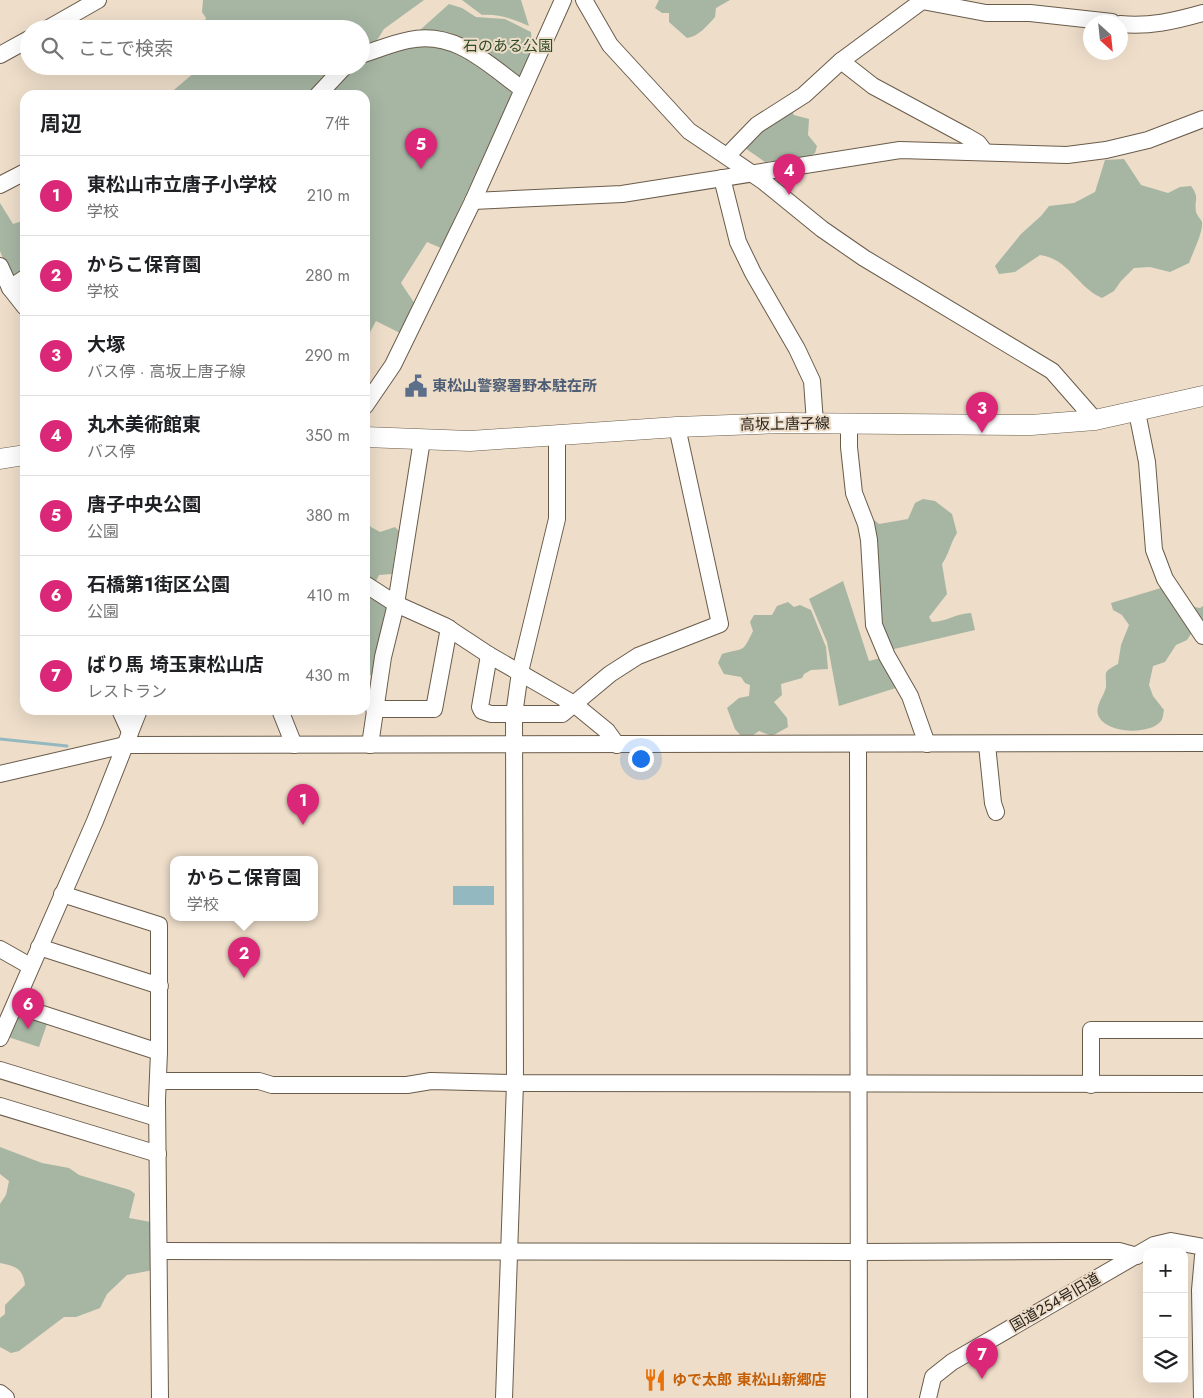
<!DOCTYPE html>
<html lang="ja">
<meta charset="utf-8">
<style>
:root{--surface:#fff;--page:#f2f2f2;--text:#202124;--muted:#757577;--line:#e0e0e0;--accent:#db2777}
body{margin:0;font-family:Jost,"Noto Sans JP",sans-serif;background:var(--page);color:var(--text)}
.controls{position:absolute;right:15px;bottom:15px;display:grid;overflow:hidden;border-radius:10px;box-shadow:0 5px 20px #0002}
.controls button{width:45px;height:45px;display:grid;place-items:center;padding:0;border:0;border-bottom:1px solid var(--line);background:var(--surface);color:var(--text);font:25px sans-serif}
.compass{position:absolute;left:1083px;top:15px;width:45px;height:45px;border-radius:50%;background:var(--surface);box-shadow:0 5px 20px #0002;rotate:153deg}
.you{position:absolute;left:640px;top:758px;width:18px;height:18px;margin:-12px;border:4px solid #fff;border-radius:50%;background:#1a73e8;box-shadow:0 0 0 8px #1a73e833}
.badge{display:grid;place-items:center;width:32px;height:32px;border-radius:50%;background:var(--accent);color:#fff;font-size:16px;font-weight:700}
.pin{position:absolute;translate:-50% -41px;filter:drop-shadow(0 1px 2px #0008)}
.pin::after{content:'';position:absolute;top:26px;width:18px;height:15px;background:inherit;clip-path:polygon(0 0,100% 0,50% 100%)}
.popup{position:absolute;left:170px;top:856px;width:148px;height:65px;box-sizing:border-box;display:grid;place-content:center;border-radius:10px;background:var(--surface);filter:drop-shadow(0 1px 4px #0005);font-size:16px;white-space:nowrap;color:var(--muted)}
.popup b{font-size:19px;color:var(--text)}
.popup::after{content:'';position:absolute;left:50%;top:100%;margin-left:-10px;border:10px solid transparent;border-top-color:var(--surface)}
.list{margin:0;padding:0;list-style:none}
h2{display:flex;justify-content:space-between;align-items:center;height:65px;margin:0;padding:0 20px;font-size:21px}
h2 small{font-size:16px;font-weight:400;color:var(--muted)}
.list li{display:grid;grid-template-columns:32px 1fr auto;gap:15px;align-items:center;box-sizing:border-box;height:80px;padding:0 20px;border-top:1px solid var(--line)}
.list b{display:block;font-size:19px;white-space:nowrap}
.list p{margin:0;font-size:16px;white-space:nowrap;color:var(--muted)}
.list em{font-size:16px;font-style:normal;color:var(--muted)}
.icon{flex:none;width:28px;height:28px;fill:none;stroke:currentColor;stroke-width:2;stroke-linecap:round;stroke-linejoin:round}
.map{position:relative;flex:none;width:1203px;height:1398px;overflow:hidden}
.search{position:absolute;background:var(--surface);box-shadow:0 5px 20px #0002;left:20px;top:20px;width:350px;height:55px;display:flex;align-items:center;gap:12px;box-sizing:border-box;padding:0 18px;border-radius:28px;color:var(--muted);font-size:19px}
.panel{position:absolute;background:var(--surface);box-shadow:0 5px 20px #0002;left:20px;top:90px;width:350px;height:625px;border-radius:15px}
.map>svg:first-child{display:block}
.green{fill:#a6b6a3}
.water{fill:#93b8bf}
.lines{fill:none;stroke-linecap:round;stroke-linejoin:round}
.stream{stroke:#93b8bf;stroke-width:3}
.minor-casing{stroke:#6a5c4b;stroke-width:18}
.major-casing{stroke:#6a5c4b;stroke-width:21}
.minor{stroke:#fff;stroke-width:16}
.major{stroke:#fff;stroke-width:20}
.labels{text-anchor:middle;stroke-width:4;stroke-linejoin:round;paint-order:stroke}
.park-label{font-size:15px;fill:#2d4b26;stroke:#edddc9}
.service-label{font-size:15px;font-weight:bold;fill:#4e5e75;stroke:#edddc9;text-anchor:start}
.street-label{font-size:15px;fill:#29231b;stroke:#edddc9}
.food-label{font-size:15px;font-weight:bold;fill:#c56008;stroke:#edddc9;text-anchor:start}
</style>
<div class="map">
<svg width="1203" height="1398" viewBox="0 0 1203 1398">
<rect width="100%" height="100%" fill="#edddc9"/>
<g class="green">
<path d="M203 0H424L384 29 374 45 361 50V29H201L206 18 202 12Z"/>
<path d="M462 0H521L529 26C513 19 500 14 482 15Z"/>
<path d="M659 0H730L716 8 715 17C707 26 699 36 687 38L669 22V13H662L655 8Z"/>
<path d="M449 4 462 8 476 17 505 19 531 32 532 50 519 79 420 30Z"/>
<path d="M422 41 458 48 509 87 512 95 441 248 427 242 401 283 415 304 400 333 376 321 365 342V95H325C335 83 344 66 361 66V62Z"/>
<path d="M202 66H334L322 79 313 95H168Z"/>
<path d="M790 108 794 115 809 119 808 135 817 146 815 153 809 157 765 162 745 148 748 139Z"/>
<path d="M1124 159 1141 185 1168 193 1180 187 1191 186C1200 198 1194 199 1196 212 1197 216 1201 219 1202 222 1203 233 1193 252 1189 263L1170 272 1150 267 1134 268 1121 281 1114 291 1102 298C1077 287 1069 259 1040 255L1015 272 999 274 995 266 1021 234 1041 216 1049 206 1074 203 1095 192 1105 160Z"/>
<path d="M0 203 13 224 25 220V273L18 277 9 273 0 251Z"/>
<path d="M923 499 935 501 952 514 957 533C950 544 949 554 942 564L947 594 929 617 932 622C946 622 957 613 971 613L975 630 890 650 884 643 869 524 874 520 879 524 908 519 915 503Z"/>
<path d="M365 517 371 527 380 532 395 527 401 533 396 545 392 574 379 575 375 583 389 605 376 674 365 676Z"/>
<path d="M843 581 869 661 885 657 902 686 839 706 827 642 809 599Z"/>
<path d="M1161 588C1176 591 1184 606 1200 608L1203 606V630L1194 629 1187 640 1176 645 1165 662 1153 666 1149 685 1153 696 1164 710C1163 714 1163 719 1161 721 1150 735 1108 734 1099 717 1094 706 1104 697 1106 687 1107 672 1101 673 1118 664L1121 645 1129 625 1122 615 1113 610 1111 603Z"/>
<path d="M788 602 794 607 800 605 811 610 826 647 828 669 811 670 804 674 802 678 781 684 782 695 774 702 787 718 788 727 772 736 759 731 752 736H741L735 729 727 708 739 698 749 696 750 685 745 683 741 677 724 674 718 663 722 654C745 647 742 654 753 631L750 622 754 615H772L777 606Z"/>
<path d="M19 1012 48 1021 39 1047 8 1037Z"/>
<path d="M0 1147 42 1163 69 1168 79 1175 130 1190 135 1194 129 1218 151 1222 153 1270 127 1275 107 1294 100 1308 76 1317H64L19 1351 11 1353 0 1347V1318L5 1314V1305L25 1285C23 1268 15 1266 0 1263V1204L6 1195 9 1181 0 1174Z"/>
</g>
<rect class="water" x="453" y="886" width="41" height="19"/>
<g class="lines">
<path class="stream" d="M0 739 67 746"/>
<defs>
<g id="minor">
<path d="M584 0 610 45 689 131 763 181 822 229 864 258 1052 371 1095 420"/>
<path d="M1120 24C1149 27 1175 21 1203 13"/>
<path d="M47 29 98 0"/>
<path d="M0 55 29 39"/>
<path d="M361 55C377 50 393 43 409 40 455 30 488 64 522 89"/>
<path d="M841 61 922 1 986 13H1030L1112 22"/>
<path d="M318 95 345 66"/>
<path d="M727 156 757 125 804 95 841 61 873 86 966 136 978 143 985 152"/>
<path d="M722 178 738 242 753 273 797 349 812 381 815 423"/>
<path d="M0 185 25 172"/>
<path d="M473 201 622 194 900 150 1067 155 1106 150 1148 140 1203 119"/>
<path d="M0 266 10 288 25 307"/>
<path d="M10 288 25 278"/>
<path d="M365 406 393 365 473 201 563 0"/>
<path d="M1137 412 1147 462 1154 550 1165 579 1203 636"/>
<path d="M849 424V447L854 493 866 524 869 540 874 625 887 656 910 696 927 744"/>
<path d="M365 584 396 604 445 626 489 655 574 704 607 731 617 745"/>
<path d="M489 655 480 707 482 711 491 714H562L610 674 638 656 720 624 677 427"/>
<path d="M374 709H434L449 628"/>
<path d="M120 710 130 732"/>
<path d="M280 710 294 745"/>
<path d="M858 744 859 1398"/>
<path d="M370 745 383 657 396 604 422 440"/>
<path d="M987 745 993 803 996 812"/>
<path d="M0 774 125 745 1203 743"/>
<path d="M62 894 159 925V1052L157 1100 160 1398"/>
<path d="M39 947 160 986"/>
<path d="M0 949 30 966"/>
<path d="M15 1005 159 1052"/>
<path d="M0 1038 95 821 139 710"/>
<path d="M0 1070 157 1118"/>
<path d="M158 1081H259L272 1085H407L431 1081 515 1083 1203 1084"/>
<path d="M1091 1085V1030H1203"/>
<path d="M0 1106 158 1154"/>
<path d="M159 1251 859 1252 1070 1251H1119L1137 1256"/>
<path d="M0 1393 6 1398"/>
<path d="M504 1398 515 1083 514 715 520 672 557 519V436"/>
<path d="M928 1398 933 1377 952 1362 1154 1245 1171 1241 1203 1247"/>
<path d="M1202 1398 1200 1290 1203 1256"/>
</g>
<g id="major">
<path d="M365 437 470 441 677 427 782 423 1031 425 1095 420 1203 396"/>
<path d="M0 459 25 455"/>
</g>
</defs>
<use href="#minor" class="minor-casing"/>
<use href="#major" class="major-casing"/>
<use href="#minor" class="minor"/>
<use href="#major" class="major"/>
</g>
<defs>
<symbol id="civic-bare" viewBox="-9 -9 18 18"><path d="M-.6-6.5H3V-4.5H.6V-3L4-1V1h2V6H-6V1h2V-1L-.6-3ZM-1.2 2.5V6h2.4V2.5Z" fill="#5c6f8a" stroke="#edddc9" stroke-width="2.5" paint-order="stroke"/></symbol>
<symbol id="restaurant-bare" viewBox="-9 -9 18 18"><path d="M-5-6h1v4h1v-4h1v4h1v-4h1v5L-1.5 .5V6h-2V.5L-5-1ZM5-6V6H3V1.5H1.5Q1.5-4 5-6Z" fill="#e8710a" stroke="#edddc9" stroke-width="2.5" paint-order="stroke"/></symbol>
</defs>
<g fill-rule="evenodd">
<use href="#civic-bare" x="400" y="370" width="32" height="32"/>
<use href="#restaurant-bare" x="639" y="1364" width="32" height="32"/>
</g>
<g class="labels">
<g class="park-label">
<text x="508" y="51">石のある公園</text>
</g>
<g class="service-label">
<text x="432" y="391">東松山警察署野本駐在所</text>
</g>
<g class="street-label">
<text transform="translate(785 424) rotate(-1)" y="5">高坂上唐子線</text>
<text transform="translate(1055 1302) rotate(-30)" y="5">国道254号旧道</text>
</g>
<g class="food-label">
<text x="672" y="1385">ゆで太郎 東松山新郷店</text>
</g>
</g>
</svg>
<div class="controls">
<button>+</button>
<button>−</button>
<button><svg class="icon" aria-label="layers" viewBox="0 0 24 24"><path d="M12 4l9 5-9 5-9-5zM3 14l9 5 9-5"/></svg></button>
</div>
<svg class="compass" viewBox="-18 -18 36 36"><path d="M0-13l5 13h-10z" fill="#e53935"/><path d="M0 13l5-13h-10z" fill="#757577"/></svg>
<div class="you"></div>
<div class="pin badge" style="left:303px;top:825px">1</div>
<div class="pin badge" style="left:244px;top:978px">2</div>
<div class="popup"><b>からこ保育園</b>学校</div>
<div class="pin badge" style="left:982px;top:433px">3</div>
<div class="pin badge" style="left:789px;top:195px">4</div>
<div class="pin badge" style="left:421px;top:169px">5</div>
<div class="pin badge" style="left:28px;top:1029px">6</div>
<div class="pin badge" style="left:982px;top:1379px">7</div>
<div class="search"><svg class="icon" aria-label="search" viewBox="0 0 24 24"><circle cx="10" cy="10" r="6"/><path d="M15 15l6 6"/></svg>ここで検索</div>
<section class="panel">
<h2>周辺<small>7件</small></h2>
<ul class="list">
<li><span class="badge">1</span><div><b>東松山市立唐子小学校</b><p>学校</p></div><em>210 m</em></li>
<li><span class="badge">2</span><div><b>からこ保育園</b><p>学校</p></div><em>280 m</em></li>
<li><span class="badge">3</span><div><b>大塚</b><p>バス停 · 高坂上唐子線</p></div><em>290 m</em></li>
<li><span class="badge">4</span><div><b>丸木美術館東</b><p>バス停</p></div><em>350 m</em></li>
<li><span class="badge">5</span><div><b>唐子中央公園</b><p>公園</p></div><em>380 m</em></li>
<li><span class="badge">6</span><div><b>石橋第1街区公園</b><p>公園</p></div><em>410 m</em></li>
<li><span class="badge">7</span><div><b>ばり馬 埼玉東松山店</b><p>レストラン</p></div><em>430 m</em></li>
</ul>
</section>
</div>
